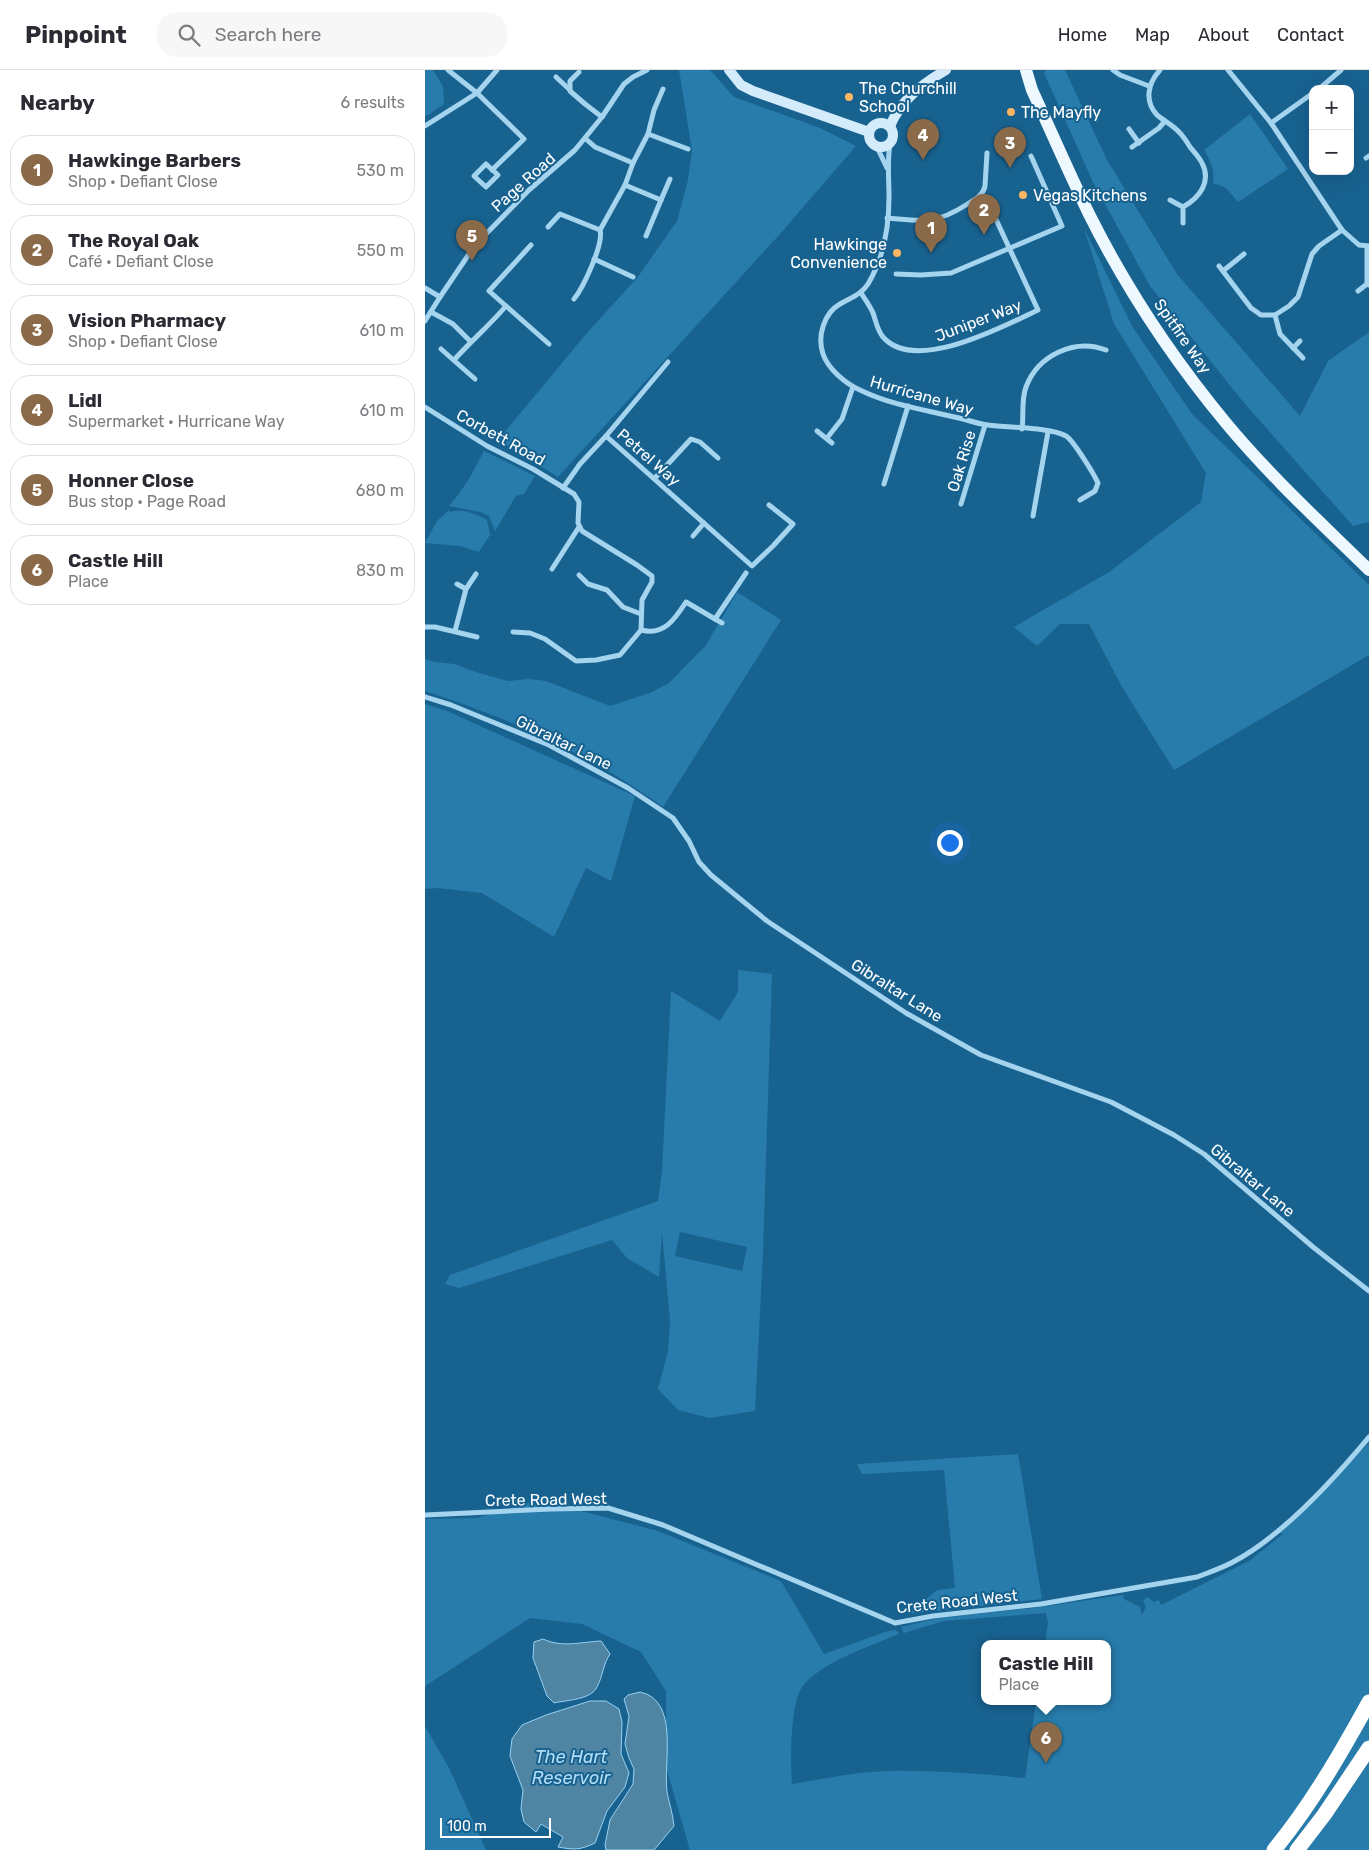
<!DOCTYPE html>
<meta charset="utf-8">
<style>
:root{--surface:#fff;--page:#f7f7f7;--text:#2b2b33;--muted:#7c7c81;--line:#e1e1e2;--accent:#8a6a49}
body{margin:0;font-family:Rubik,sans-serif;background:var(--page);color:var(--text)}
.controls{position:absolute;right:15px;top:15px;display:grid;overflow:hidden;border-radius:10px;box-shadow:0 5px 20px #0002}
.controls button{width:45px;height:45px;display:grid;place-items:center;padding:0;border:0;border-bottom:1px solid var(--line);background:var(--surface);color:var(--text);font:25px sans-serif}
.scale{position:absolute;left:15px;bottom:12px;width:111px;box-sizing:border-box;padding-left:5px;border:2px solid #fff;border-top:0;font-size:14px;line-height:18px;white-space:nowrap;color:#fff;-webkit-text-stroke:4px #186290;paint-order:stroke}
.you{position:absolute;left:524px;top:772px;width:18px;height:18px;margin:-12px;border:4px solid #fff;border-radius:50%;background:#1a73e8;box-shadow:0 0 0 8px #1a73e833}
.badge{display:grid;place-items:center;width:32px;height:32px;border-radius:50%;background:var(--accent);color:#fff;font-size:16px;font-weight:700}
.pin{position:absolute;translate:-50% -41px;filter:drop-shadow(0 1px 2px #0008)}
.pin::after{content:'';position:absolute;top:26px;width:18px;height:15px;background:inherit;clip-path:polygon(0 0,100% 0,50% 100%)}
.popup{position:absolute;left:556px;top:1570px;width:130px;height:65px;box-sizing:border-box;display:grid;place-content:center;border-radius:10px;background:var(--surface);filter:drop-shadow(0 1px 4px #0005);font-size:16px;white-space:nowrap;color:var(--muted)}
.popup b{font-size:19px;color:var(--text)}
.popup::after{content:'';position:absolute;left:50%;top:100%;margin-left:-10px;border:10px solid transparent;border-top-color:var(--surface)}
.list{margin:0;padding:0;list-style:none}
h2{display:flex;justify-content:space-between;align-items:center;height:65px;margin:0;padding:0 20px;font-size:21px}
h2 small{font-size:16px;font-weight:400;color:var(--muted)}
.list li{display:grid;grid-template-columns:32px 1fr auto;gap:15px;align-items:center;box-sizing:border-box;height:70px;margin:0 10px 10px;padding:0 10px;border:1px solid var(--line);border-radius:20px}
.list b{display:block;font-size:19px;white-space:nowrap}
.list p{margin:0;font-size:16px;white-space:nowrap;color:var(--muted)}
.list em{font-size:16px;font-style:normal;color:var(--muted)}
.icon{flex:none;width:28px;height:28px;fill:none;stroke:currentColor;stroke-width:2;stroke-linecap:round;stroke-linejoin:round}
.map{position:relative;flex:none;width:944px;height:1780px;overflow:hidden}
header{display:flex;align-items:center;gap:30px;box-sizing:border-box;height:70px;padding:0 25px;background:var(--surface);border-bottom:1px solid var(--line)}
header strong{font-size:24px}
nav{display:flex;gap:28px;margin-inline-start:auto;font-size:18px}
.search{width:350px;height:45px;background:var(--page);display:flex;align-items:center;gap:12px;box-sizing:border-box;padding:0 18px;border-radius:20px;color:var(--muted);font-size:19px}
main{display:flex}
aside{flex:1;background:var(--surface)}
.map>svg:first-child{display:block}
.green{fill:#277cac;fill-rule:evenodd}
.water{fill:#4f84a3;stroke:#98d2f2}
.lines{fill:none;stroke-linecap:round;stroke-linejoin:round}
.street{stroke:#a5d4ef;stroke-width:5}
.secondary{stroke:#d3ebfb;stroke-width:10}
.primary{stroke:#eef8ff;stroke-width:12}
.highway-bridge{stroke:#fff;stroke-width:15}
.poi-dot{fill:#ffb664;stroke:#186290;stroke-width:2}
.labels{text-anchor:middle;stroke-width:4;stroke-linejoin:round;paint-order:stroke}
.poi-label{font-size:16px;fill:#fff;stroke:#186290;text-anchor:start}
.street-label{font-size:16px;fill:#fff;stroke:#186290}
.water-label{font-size:18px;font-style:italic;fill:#b1ddf6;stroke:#186290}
</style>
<header>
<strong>Pinpoint</strong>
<div class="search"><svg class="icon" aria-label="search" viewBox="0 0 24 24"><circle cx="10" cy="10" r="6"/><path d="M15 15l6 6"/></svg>Search here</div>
<nav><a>Home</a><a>Map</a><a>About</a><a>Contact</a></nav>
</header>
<main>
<aside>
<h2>Nearby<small>6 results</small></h2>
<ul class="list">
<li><span class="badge">1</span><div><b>Hawkinge Barbers</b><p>Shop · Defiant Close</p></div><em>530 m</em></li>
<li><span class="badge">2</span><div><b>The Royal Oak</b><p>Café · Defiant Close</p></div><em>550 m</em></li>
<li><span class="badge">3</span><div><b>Vision Pharmacy</b><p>Shop · Defiant Close</p></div><em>610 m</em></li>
<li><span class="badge">4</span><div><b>Lidl</b><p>Supermarket · Hurricane Way</p></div><em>610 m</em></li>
<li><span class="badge">5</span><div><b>Honner Close</b><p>Bus stop · Page Road</p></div><em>680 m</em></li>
<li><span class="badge">6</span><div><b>Castle Hill</b><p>Place</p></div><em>830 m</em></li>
</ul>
</aside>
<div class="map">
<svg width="944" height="1780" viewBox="0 0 944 1780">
<rect width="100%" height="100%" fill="#186290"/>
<g class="green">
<path d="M0 0H8L18 16 19 34 0 47Z"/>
<path d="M254 0H285L309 27 395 58 431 76 355 164 133 407 73 370 161 264 212 208 252 151 263 110 267 80Z"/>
<path d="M621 0H640L682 90 752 204 875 346 903 291 944 262V452L928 456 820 334 725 216 668 112 619 3Z"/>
<path d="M825 44 863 99 813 132 801 118 788 113C790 100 786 92 779 80Z"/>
<path d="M659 158 707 256 767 344 944 515V585L749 700 697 617 664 554H635L612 576 589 557 684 502 776 432 781 403 689 254Z"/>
<path d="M59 381 110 406 99 424 91 426 70 461 64 446 55 442 24 436C41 417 47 403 59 381Z"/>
<path d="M24 440 25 442C35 438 53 444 62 450L65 465 54 482 35 476 0 473 12 451Z"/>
<path d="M312 522 356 550 238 737C168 686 82 647 0 621V589L10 592 29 594 54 603 83 611 103 609 121 611 185 636 225 623 244 613 281 575Z"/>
<path d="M0 634 22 641 210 726 186 811 161 798 129 867 57 823 13 818 0 819Z"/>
<path d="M313 900 347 904 338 1182 330 1341 284 1348 253 1340 233 1319 243 1282 245 1250 237 1163 234 1207 202 1188 187 1170 34 1218 20 1214 25 1205 233 1131 237 1101 246 921 295 951 313 922ZM255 1162 322 1177 317 1201 250 1186Z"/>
<path d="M944 1372V1780H265L241 1697V1621L216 1582 157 1554 105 1548 0 1616V1449L52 1448 114 1430 233 1461 356 1511 399 1584 463 1561 471 1560 474 1564C446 1576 386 1595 374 1623 366 1640 365 1694 367 1714 398 1709 430 1702 462 1701 508 1700 554 1704 600 1708L611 1632H682V1574H620L623 1552 621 1543 519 1551 479 1563 476 1557 514 1548 608 1538 698 1525 699 1529 715 1537 717 1545 721 1537 718 1530 723 1527 729 1532 734 1530 736 1535 824 1491 858 1464 854 1463 912 1407Z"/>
<path d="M593 1384 617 1529 483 1544 512 1520 530 1518 519 1400 437 1404 432 1394Z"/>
<path d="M0 1656 24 1698 61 1780H0Z"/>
</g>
<g class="water">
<path d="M118 1569C138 1578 155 1572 176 1571L185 1584C178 1594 178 1606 172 1617 166 1630 141 1630 129 1633L122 1626 108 1588 109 1572Z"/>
<path d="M215 1622C255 1630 238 1693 242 1722 244 1733 248 1744 249 1756L229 1780H181L180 1775 185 1750 208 1714 209 1699 204 1688 200 1674 204 1646 199 1629 203 1625Z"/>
<path d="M165 1631H181L194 1639 197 1652 196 1684 204 1703 200 1717 182 1741 170 1773C155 1780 150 1780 133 1777L138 1767 116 1754 111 1762 99 1752 96 1739 98 1720 85 1686 87 1669 97 1655 121 1645Z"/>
</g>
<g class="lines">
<g class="street">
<path d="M23 0 52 23 99 69 67 100"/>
<path d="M688 0 695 5 724 16"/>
<path d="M735 0C723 13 719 31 732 45 739 51 748 55 754 62 758 66 762 72 765 77 769 82 774 87 777 93 787 112 774 128 758 137"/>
<path d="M803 0 846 53 917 160 934 175 944 176"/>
<path d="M154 2 145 11V21L160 34 177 47"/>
<path d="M131 7 145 20"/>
<path d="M894 19 916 0"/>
<path d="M846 53 888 23"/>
<path d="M0 56 52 23 72 0"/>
<path d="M704 59 714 73"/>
<path d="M223 64 263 79"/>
<path d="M465 74C462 92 464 109 464 127 464 157 458 189 443 214 436 225 425 228 415 234 399 243 392 266 398 284 403 299 421 314 435 320 465 335 501 340 534 348 543 350 553 354 563 355 583 358 625 357 641 366 648 370 669 404 673 413L670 421 655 430"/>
<path d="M452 77 462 98"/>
<path d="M707 77 734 58 740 51"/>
<path d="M941 88 944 86"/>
<path d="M208 93 223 64 229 40 238 19"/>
<path d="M61 94 73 105 61 117 49 106Z"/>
<path d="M200 115 236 130 245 109"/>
<path d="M745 130 758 137V153"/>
<path d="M462 148C498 151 509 155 541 135 549 130 558 126 560 116L562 83"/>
<path d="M123 157 135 144 175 160"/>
<path d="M221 166 236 130"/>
<path d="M942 176V214"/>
<path d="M169 189 208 207"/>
<path d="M794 196 826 238 836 245H850L864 236 873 227 887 184 894 176 917 160"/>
<path d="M798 201 819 184"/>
<path d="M471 204 496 205 526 203 637 156 606 86"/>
<path d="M0 218 15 227"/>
<path d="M933 221 942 214 944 215"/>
<path d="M436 223C440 229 445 236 448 243 451 251 452 260 458 267 490 304 579 256 613 240L562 130 556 125"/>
<path d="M149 229C158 218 179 174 175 160L200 115 208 93 170 77 161 69"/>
<path d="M81 236 124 274"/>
<path d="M6 242 28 254 45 271"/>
<path d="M850 245 855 264 878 288"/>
<path d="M0 251 15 227 44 184 58 167 104 120 150 80 177 47 199 14 208 7 222 0"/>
<path d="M868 278 875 271"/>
<path d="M16 279 50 309"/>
<path d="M29 290C46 271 65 255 81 236L64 221 106 175"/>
<path d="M0 337 62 376 108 399 149 424 154 432 153 453 157 461 212 495 227 506V512L217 530 216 560 195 585 171 590 151 591 120 569 105 563 88 562"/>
<path d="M597 359C599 345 596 330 601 317 613 285 650 268 681 280"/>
<path d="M392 361 407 373"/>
<path d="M181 366 243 292"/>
<path d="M402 368 417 349 428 317"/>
<path d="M230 408 266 369 275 372 293 388"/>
<path d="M459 414 483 336"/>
<path d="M138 418 155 394 181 366 327 496 348 476 368 454 344 435"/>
<path d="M536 434 560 355"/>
<path d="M608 446 623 362"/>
<path d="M268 466 279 453"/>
<path d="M127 499 154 457"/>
<path d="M154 505 163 514 182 520 198 537 216 544"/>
<path d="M32 514 41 519"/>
<path d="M290 549 297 553"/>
<path d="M0 557H10L52 567"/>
<path d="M216 560C239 566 250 549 261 532L290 549 321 503"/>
<path d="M30 561 41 519 51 504"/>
<path d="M0 627 26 635 124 675 203 718 248 748 264 771 274 792 286 805 342 851 481 943 556 985 686 1032 749 1065 779 1084 888 1177 944 1221"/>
<path d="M0 1445 125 1439 183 1438 238 1455 470 1553 508 1546 616 1534 772 1507C785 1502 797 1498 808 1492 856 1467 909 1409 944 1367"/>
</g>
<g class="secondary">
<path d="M304 0 316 15 328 21 444 62"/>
<circle cx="456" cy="65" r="12"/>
<path d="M465 56C476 30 497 14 521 0"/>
</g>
<path class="primary" d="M601 0 607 20C626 61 644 103 664 144 701 218 748 289 801 353 845 406 895 452 944 500"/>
<g class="highway-bridge">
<path d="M849 1780C886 1735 916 1683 944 1632"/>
<path d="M872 1780 899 1745 944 1678"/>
</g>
</g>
<g class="poi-dot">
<circle cx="424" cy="27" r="5"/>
<circle cx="586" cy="42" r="5"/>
<circle cx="598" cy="125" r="5"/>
<circle cx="472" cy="183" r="5"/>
</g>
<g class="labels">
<g class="poi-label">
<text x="434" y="24">The Churchill<tspan x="434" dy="18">School</tspan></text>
<text x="596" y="48">The Mayfly</text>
<text x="608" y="131">Vegas Kitchens</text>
<text x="462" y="180" text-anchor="end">Hawkinge<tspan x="462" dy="18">Convenience</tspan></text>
</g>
<g class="street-label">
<text transform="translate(98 112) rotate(-42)" y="6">Page Road</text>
<text transform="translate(553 250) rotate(-21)" y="6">Juniper Way</text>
<text transform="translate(758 266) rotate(55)" y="6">Spitfire Way</text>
<text transform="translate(497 325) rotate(16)" y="6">Hurricane Way</text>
<text transform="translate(76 367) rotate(29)" y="6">Corbett Road</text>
<text transform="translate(224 387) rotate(41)" y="6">Petrel Way</text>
<text transform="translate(536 391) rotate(-73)" y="6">Oak Rise</text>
<text transform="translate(139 672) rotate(26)" y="6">Gibraltar Lane</text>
<text transform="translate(472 920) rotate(32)" y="6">Gibraltar Lane</text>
<text transform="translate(828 1110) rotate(40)" y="6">Gibraltar Lane</text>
<text transform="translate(121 1429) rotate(-1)" y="6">Crete Road West</text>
<text transform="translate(532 1531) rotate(-6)" y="6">Crete Road West</text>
</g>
<g class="water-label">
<text x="146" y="1693">The Hart<tspan x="146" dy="21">Reservoir</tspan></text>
</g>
</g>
</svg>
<div class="controls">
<button>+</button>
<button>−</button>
</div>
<div class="scale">100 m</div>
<div class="you"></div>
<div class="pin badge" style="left:506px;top:183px">1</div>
<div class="pin badge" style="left:559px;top:165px">2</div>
<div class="pin badge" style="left:585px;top:98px">3</div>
<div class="pin badge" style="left:498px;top:90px">4</div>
<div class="pin badge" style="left:47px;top:191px">5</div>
<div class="pin badge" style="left:621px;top:1693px">6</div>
<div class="popup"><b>Castle Hill</b>Place</div>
</div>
</main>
